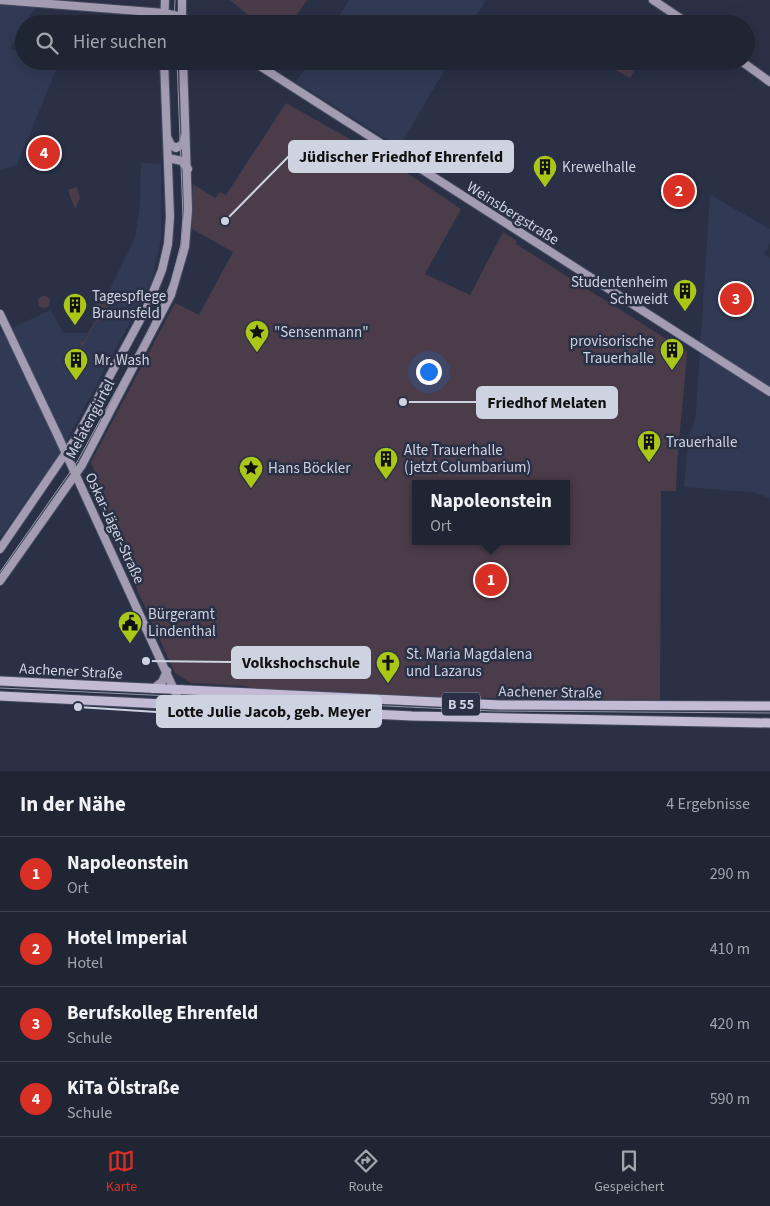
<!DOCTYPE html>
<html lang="de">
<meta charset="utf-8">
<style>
:root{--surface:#202534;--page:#282d3c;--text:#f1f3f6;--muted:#a2a5ac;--line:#3d424f;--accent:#d93025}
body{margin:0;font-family:"Source Sans 3",sans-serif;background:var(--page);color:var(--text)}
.you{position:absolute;left:428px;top:371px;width:18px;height:18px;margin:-12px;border:4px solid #fff;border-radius:50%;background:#1a73e8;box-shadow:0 0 0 8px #1a73e833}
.badge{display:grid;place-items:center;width:32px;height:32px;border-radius:50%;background:var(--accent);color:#fff;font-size:16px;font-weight:700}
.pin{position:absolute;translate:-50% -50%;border:2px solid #fff;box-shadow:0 1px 5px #0006}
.popup{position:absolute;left:412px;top:480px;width:158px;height:65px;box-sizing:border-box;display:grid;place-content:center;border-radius:0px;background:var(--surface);filter:drop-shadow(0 1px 4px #0005);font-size:16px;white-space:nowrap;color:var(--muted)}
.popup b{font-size:19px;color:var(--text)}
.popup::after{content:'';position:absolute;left:50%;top:100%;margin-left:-10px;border:10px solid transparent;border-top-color:var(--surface)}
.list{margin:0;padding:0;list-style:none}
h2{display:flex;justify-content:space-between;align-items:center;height:65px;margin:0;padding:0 20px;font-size:21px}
h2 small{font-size:16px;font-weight:400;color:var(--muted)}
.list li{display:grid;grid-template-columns:32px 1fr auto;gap:15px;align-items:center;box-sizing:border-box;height:75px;padding:0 20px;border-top:1px solid var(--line)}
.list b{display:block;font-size:19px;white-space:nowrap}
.list p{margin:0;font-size:16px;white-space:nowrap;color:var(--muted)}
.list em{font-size:16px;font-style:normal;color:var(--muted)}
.icon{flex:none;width:28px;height:28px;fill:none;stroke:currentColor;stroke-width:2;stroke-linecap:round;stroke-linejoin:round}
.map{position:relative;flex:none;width:770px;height:771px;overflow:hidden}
.search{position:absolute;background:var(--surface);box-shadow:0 5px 20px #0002;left:15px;right:15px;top:15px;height:55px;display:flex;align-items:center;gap:12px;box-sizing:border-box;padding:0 18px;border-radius:28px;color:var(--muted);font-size:19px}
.sheet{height:365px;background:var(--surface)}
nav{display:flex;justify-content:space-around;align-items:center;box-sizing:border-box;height:70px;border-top:1px solid var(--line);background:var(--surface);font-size:14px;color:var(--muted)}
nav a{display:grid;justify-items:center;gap:2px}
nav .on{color:var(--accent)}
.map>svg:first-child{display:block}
.built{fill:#313a54}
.green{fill:#4b3c49;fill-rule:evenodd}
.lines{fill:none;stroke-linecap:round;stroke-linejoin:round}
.secondary-casing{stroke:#484e62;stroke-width:10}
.primary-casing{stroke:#484e62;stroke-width:11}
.secondary{stroke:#a39cb3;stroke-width:8}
.primary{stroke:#c3bad6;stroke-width:9}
.tram{stroke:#9499aa;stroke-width:1}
.labels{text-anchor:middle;stroke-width:5;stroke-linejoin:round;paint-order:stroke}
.shield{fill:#2a3146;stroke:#9da2b2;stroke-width:1}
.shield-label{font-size:14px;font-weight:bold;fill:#ced3e1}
.poi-label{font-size:15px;fill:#ced3e1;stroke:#2a3146;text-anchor:start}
.street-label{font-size:15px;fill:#ced3e1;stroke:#2a3146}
.leader{fill:none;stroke:#ced3e1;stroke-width:2}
.callout-dot{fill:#ced3e1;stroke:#2a3146;stroke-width:2}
.callout{fill:#ced3e1;stroke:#ced3e1;stroke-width:2}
.callout-label{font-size:16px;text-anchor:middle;font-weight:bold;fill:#111}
</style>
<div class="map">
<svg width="770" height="771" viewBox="0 0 770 771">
<rect width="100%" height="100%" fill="#2a3146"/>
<g class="built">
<path d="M0 0H47L35 9 24 24 10 49 24 53V61H49L58 65 17 165 0 170Z"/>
<path d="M349 0H486L472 24H334Z"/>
<path d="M310 61H450L399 147 296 82Z"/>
<path d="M141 163 161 164V240L151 283 60 453 0 538V329L3 335 16 326 51 310 63 333H88L135 238 140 204Z"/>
<path d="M710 195 770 229V243L764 254 770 258V498L751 492 684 487 689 435 694 424 696 412Z"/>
</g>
<g class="green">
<path d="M230 0H307L290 24H259Z"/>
<path d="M599 61H640L630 78Z"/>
<path d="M286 103 392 163 461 209 425 274 470 295 503 232 517 241 516 244 687 352C684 399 677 445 676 491H661L660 701 386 696 254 689 247 686 191 683 175 673 99 506 105 501 91 462 175 303 199 315 233 252 192 229 193 184 215 198 220 192 226 195ZM416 484H566V541H416Z"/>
<path d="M77 187 80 198 75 209 68 190Z"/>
<circle cx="44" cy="302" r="6"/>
<path d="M97 303 109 305 99 322 96 321 83 346 78 342 83 343 97 318Z"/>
</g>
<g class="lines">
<defs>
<g id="secondary">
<path d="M0 0 164 13 182 17 197 24"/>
<path d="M653 0 689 24"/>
<path d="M164 24 165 0"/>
<path d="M182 24V0"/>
<path d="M252 61 770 392"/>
<path d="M741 61 770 82"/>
<path d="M167 137 171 145 176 148 183 144 185 136"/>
<path d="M168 158 182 161 188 169"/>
<path d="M0 314 57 434 181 705"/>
<path d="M0 549 78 435 147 307 162 270 168 244 170 217 164 61"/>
<path d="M0 581 82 465 171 295 185 247 188 210 183 61"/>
<path d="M153 689 162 682 167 671"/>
</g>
<g id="primary">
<path d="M0 681 500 705 770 706"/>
<path d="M0 696 412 716 770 723"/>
</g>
</defs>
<use href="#secondary" class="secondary-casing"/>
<use href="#primary" class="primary-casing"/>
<use href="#secondary" class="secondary"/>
<use href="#primary" class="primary"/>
<g class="tram">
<path d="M174 24 175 0"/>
<path d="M0 572 77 462 146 336 171 283 181 244 183 217 177 61"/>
<path d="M0 688 493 711 770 713"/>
</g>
</g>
<defs>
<symbol id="building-pin" viewBox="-11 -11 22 30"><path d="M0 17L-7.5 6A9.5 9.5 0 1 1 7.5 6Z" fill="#aac717" stroke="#2a3146"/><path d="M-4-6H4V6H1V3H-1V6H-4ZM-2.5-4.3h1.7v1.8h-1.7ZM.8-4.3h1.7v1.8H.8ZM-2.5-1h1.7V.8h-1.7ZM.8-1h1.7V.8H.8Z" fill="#111"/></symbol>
<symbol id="sight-pin" viewBox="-11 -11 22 30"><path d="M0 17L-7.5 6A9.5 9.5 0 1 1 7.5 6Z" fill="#aac717" stroke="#2a3146"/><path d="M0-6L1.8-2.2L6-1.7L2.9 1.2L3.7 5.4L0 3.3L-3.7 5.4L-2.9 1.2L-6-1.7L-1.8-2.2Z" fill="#111"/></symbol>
<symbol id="civic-pin" viewBox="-11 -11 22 30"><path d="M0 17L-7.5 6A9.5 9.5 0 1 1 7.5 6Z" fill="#aac717" stroke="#2a3146"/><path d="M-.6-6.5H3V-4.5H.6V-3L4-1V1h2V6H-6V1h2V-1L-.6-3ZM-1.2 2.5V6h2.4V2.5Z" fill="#111"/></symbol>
<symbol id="church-pin" viewBox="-11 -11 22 30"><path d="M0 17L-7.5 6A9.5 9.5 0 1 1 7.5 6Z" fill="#aac717" stroke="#2a3146"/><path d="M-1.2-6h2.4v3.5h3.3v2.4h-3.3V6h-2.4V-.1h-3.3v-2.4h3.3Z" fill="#111"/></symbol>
</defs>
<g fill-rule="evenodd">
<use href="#building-pin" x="531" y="153" width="28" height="38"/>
<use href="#building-pin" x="671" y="277" width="28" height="38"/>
<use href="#building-pin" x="61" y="291" width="28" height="38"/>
<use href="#sight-pin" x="243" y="318" width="28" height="38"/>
<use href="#building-pin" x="658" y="336" width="28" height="38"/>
<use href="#building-pin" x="62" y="346" width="28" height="38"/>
<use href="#building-pin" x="635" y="428" width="28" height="38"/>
<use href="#building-pin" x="372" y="445" width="28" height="38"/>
<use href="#sight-pin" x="237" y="454" width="28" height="38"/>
<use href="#civic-pin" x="116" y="609" width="28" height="38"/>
<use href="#church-pin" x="374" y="649" width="28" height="38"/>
</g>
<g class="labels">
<rect class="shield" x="442" y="692.5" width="38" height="23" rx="4"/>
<g class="shield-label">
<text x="461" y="709">B 55</text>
</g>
<g class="poi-label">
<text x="562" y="172">Krewelhalle</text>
<text x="668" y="287" text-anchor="end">Studentenheim<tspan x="668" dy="17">Schweidt</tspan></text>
<text x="92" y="301">Tagespflege<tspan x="92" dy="17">Braunsfeld</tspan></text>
<text x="274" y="337">"Sensenmann"</text>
<text x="654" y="346" text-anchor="end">provisorische<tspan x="654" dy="17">Trauerhalle</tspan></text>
<text x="94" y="365">Mr. Wash</text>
<text x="666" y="447">Trauerhalle</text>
<text x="404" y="455">Alte Trauerhalle<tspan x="404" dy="17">(jetzt Columbarium)</tspan></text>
<text x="268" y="473">Hans Böckler</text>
<text x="148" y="619">Bürgeramt<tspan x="148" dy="17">Lindenthal</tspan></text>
<text x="406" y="659">St. Maria Magdalena<tspan x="406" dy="17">und Lazarus</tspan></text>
</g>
<g class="street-label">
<text transform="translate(513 213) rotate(32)" y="5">Weinsbergstraße</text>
<text transform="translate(90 419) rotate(-62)" y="5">Melatengürtel</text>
<text transform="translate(115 528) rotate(65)" y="5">Oskar-Jäger-Straße</text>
<text transform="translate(71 671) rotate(3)" y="5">Aachener Straße</text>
<text transform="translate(550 692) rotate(1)" y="5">Aachener Straße</text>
</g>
</g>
<path class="leader" d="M225 221L289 156M403 402L477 402M146 661L232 662M78 707L157 712"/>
<g class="callout-dot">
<circle cx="225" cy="221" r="5"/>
<circle cx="403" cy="402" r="5"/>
<circle cx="146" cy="661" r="5"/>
<circle cx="78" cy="707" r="5"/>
</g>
<g class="callout">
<rect x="289" y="141" width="224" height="31" rx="5"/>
<rect x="477" y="387" width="140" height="31" rx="5"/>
<rect x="232" y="647" width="138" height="31" rx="5"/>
<rect x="157" y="696" width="224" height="31" rx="5"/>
</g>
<g class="callout-label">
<text x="401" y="162">Jüdischer Friedhof Ehrenfeld</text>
<text x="547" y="408">Friedhof Melaten</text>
<text x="301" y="668">Volkshochschule</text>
<text x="269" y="717">Lotte Julie Jacob, geb. Meyer</text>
</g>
</svg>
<div class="you"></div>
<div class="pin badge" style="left:491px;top:580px">1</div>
<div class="popup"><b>Napoleonstein</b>Ort</div>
<div class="pin badge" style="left:679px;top:191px">2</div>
<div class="pin badge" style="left:736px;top:299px">3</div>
<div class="pin badge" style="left:44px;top:153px">4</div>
<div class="search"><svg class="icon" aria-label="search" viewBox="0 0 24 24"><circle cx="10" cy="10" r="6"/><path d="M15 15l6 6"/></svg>Hier suchen</div>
</div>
<section class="sheet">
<h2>In der Nähe<small>4 Ergebnisse</small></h2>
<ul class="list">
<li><span class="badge">1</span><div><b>Napoleonstein</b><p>Ort</p></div><em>290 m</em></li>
<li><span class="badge">2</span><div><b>Hotel Imperial</b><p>Hotel</p></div><em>410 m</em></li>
<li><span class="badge">3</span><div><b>Berufskolleg Ehrenfeld</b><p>Schule</p></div><em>420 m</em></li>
<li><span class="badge">4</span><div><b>KiTa Ölstraße</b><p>Schule</p></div><em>590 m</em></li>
</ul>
</section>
<nav>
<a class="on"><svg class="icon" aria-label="map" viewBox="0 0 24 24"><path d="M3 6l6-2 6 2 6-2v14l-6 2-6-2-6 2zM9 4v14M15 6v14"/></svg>Karte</a>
<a><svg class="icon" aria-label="directions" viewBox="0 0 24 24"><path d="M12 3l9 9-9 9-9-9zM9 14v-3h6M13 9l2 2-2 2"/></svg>Route</a>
<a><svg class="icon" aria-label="saved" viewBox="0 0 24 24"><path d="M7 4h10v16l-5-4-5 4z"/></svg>Gespeichert</a>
</nav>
